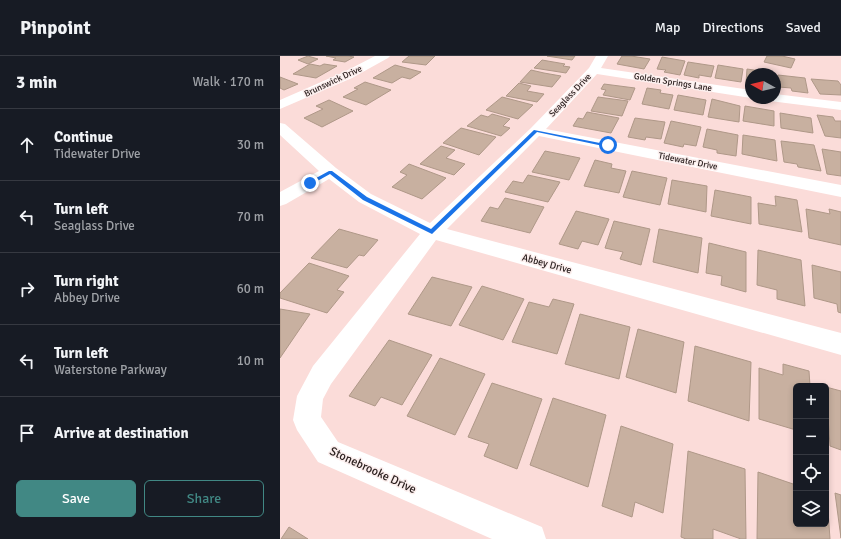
<!DOCTYPE html>
<meta charset="utf-8">
<style>
:root{--surface:#171b24;--page:#242831;--text:#f1f3f6;--muted:#9ea1a6;--line:#363941;--accent:#418884}
body{margin:0;font-family:Signika,sans-serif;background:var(--page);color:var(--text)}
.controls{position:absolute;right:12px;bottom:12px;display:grid;overflow:hidden;border-radius:6px;box-shadow:0 2px 6px #0003}
.controls button{width:36px;height:36px;display:grid;place-items:center;padding:0;border:0;border-bottom:1px solid var(--line);background:var(--surface);color:var(--text);font:20px sans-serif}
.compass{position:absolute;left:465px;top:12px;width:36px;height:36px;border-radius:50%;background:var(--surface);box-shadow:0 2px 6px #0003;rotate:278deg}
.stop{position:absolute;width:12px;height:12px;margin:-9px;border:3px solid #1a73e8;border-radius:50%;background:#fff}
.stop.end{background:#1a73e8;border-color:#fff;box-shadow:0 1px 4px #0008}
.list{margin:0;padding:0;list-style:none}
h2{display:flex;justify-content:space-between;align-items:center;height:52px;margin:0;padding:0 16px;font-size:17px}
h2 small{font-size:13px;font-weight:400;color:var(--muted)}
.list li{display:grid;grid-template-columns:26px 1fr auto;gap:12px;align-items:center;box-sizing:border-box;height:72px;padding:0 16px;border-top:1px solid var(--line)}
.list b{display:block;font-size:15px;white-space:nowrap}
.list p{margin:0;font-size:13px;white-space:nowrap;color:var(--muted)}
.list em{font-size:13px;font-style:normal;color:var(--muted)}
.actions{display:flex;gap:8px;padding:12px 16px}
.actions a{flex:1;padding:9px 0;border:1px solid var(--accent);border-radius:6px;text-align:center;font-size:14px;color:var(--accent)}
.actions .main{background:var(--accent);color:#fff}
.icon{flex:none;width:22px;height:22px;fill:none;stroke:currentColor;stroke-width:2;stroke-linecap:round;stroke-linejoin:round}
.map{position:relative;flex:none;width:561px;height:483px;overflow:hidden}
header{display:flex;align-items:center;gap:24px;box-sizing:border-box;height:56px;padding:0 20px;background:var(--surface);border-bottom:1px solid var(--line)}
header strong{font-size:19px}
nav{display:flex;gap:22px;margin-inline-start:auto;font-size:14px}
main{display:flex}
aside{flex:1;background:var(--surface)}
.map>svg:first-child{display:block}
.building{fill:#c8b0a0;stroke:#af9888}
.lines{fill:none;stroke-linecap:round;stroke-linejoin:round}
.minor{fill:#fff;fill-rule:evenodd}
.route{fill:#1a73e8}
.labels{text-anchor:middle;stroke-width:3;stroke-linejoin:round;paint-order:stroke}
.far-street-label{font-size:9px;fill:#2b201f;stroke:#fbeeed}
.street-label{font-size:10px;fill:#2b201f;stroke:#fbeeed}
.near-street-label{font-size:12px;fill:#2b201f;stroke:#fbeeed}
</style>
<header>
<strong>Pinpoint</strong>
<nav><a>Map</a><a>Directions</a><a>Saved</a></nav>
</header>
<main>
<aside>
<h2>3 min<small>Walk · 170 m</small></h2>
<ul class="list">
<li><svg class="icon" aria-label="ahead" viewBox="0 0 24 24"><path d="M12 20V5M6 11l6-6 6 6"/></svg><div><b>Continue</b><p>Tidewater Drive</p></div><em>30 m</em></li>
<li><svg class="icon" aria-label="left" viewBox="0 0 24 24"><path d="M17 20v-9H6M10 6l-5 5 5 5"/></svg><div><b>Turn left</b><p>Seaglass Drive</p></div><em>70 m</em></li>
<li><svg class="icon" aria-label="right" viewBox="0 0 24 24"><path d="M7 20v-9h11M14 6l5 5-5 5"/></svg><div><b>Turn right</b><p>Abbey Drive</p></div><em>60 m</em></li>
<li><svg class="icon" aria-label="left" viewBox="0 0 24 24"><path d="M17 20v-9H6M10 6l-5 5 5 5"/></svg><div><b>Turn left</b><p>Waterstone Parkway</p></div><em>10 m</em></li>
<li><svg class="icon" aria-label="arrive" viewBox="0 0 24 24"><path d="M6 21V4h12l-3 4 3 4H6"/></svg><div><b>Arrive at destination</b></div></li>
</ul>
<div class="actions"><a class="main">Save</a><a>Share</a></div>
</aside>
<div class="map">
<svg width="561" height="483" viewBox="0 0 561 483">
<rect width="100%" height="100%" fill="#fbdcd9"/>
<g class="building">
<path d="M28 0 38 3 28 8 18 4Z"/>
<path d="M46 0H68L74 1 65 6 53 4 56 2Z"/>
<path d="M129 0H155L146 9 122 6Z"/>
<path d="M267 0H295L292 4Z"/>
<path d="M342 0H351L370 3 364 13 337 8Z"/>
<path d="M487 0H502L515 3 511 12 484 6Z"/>
<path d="M382 1 405 5 400 19 384 16 386 14 377 13Z"/>
<path d="M262 4 285 8 283 10 290 11 286 17 254 12Z"/>
<path d="M408 6 434 10 431 21 419 19V22L404 19Z"/>
<path d="M30 8 40 10 44 8 57 10 36 22 13 18Z"/>
<path d="M115 9 141 16 130 23 122 21 112 27 93 22Z"/>
<path d="M438 9 463 13 461 26 435 22Z"/>
<path d="M467 13 494 17V18H471V28L466 27Z"/>
<path d="M251 14 264 17 281 20 272 31 240 26Z"/>
<path d="M498 19 525 22 528 37 512 35 511 32 499 31Z"/>
<path d="M0 21 18 28 4 34 0 32Z"/>
<path d="M531 23 558 25 561 29V39L540 38Z"/>
<path d="M85 26 111 34 86 49 63 41 78 33 74 32Z"/>
<path d="M239 27 251 30 247 35 264 38 257 46 226 40Z"/>
<path d="M324 28 355 32 350 44 323 39 326 34 321 33Z"/>
<path d="M367 32 381 34 380 37 393 39 389 53 362 48Z"/>
<path d="M398 39 426 44 423 59 394 54Z"/>
<path d="M222 41 253 49 238 63 206 54Z"/>
<path d="M318 41 348 45 342 60 311 55Z"/>
<path d="M432 43 460 50 459 66 428 61Z"/>
<path d="M49 44 73 55 42 71 24 62 43 53 36 50Z"/>
<path d="M465 50 494 55V70L463 65Z"/>
<path d="M307 56 339 62 331 77 293 70 298 62 303 63Z"/>
<path d="M500 57 531 62 533 77 501 72Z"/>
<path d="M212 58 230 63 223 70 230 72 221 80 187 70 201 59 208 61Z"/>
<path d="M537 59 553 61 555 65H561V82L545 80Z"/>
<path d="M355 62 385 66 381 83 366 81 365 84 348 81Z"/>
<path d="M391 65 421 71 416 90 404 88 403 91 384 87Z"/>
<path d="M181 72 216 81 199 99 163 87Z"/>
<path d="M427 73 458 79 456 100 437 97V94L423 91Z"/>
<path d="M463 79 495 84 497 105 462 98Z"/>
<path d="M501 85 534 89 541 115 518 111 517 108 504 106Z"/>
<path d="M161 90 175 94 166 102 185 108 174 119 140 108Z"/>
<path d="M542 93 561 96V120L547 118Z"/>
<path d="M265 95 300 102 289 124 252 116Z"/>
<path d="M315 104 332 108 331 112 346 115 339 137 304 130Z"/>
<path d="M129 108 166 122 142 143 112 131 127 119 120 116Z"/>
<path d="M352 115 387 122 380 149 343 141Z"/>
<path d="M248 119 280 126 268 146 225 136 233 125 243 127Z"/>
<path d="M392 124 427 130 426 156 388 148Z"/>
<path d="M435 134 471 141V168L431 160Z"/>
<path d="M495 140 517 144 522 176 479 168 478 147 496 150Z"/>
<path d="M225 142 264 151 250 177 201 165 210 151 218 153Z"/>
<path d="M526 153 550 158 549 153 561 156V189L529 182Z"/>
<path d="M296 155 329 163 318 189 302 185 298 193 279 188Z"/>
<path d="M334 165 370 173 361 209 340 203 343 196 325 192Z"/>
<path d="M59 173 98 184 84 200 79 199 67 212 31 202Z"/>
<path d="M379 173 422 182 418 217 373 206Z"/>
<path d="M429 187 466 196V236L441 229 442 220 426 217Z"/>
<path d="M478 194 521 204 525 250 497 243V234L477 229Z"/>
<path d="M29 207 69 220 57 234 64 236 47 257 0 242V237Z"/>
<path d="M532 209 561 216V257L558 256 557 248 534 242Z"/>
<path d="M152 221 192 231 171 270 128 258Z"/>
<path d="M202 230 244 243 223 284 179 269Z"/>
<path d="M273 243 294 248 277 298 232 286 249 246 269 251Z"/>
<path d="M0 253 30 258 0 302Z"/>
<path d="M300 258 350 271 339 323 285 308Z"/>
<path d="M358 273 404 286 396 337 346 321Z"/>
<path d="M109 284 152 299 122 349 101 341 95 350 69 340Z"/>
<path d="M415 290 471 306 469 365 408 345Z"/>
<path d="M160 302 205 318 175 379 127 360Z"/>
<path d="M503 308 529 315 530 330H516V374L479 363V312L503 319Z"/>
<path d="M212 327 262 343 237 413 204 400 209 388 188 381Z"/>
<path d="M546 331 561 335V394L550 390Z"/>
<path d="M273 342 326 359 308 431 250 409Z"/>
<path d="M341 370 393 388 383 457 355 446 352 461 322 450Z"/>
<path d="M408 395 465 413 466 483H461L433 473V483H406L401 481Z"/>
<path d="M478 416 516 429V468H546L547 440 550 483H477Z"/>
<path d="M555 437 561 439V482Z"/>
<path d="M9 471 28 483H1Z"/>
</g>
<g class="lines">
<g class="minor">
<path d="M95 0H110L108 2 72 22 0 53V44L64 16Z"/>
<path d="M316 0H328L321 12 471 34V42L317 18 266 73 561 129V141L259 80 167 173 561 277V299L156 184 51 328 43 343 41 361 58 386 262 471 266 483H212L38 406 17 374 13 364 17 340 33 310 140 178 79 146 49 123 6 148 0 150V136L39 115 0 79V67L5 68 56 112 91 138 150 167 251 72 309 12Z"/>
<path d="M495 38 561 46V54L490 45 488 42H495Z"/>
</g>
</g>
<path class="route" d="M254 74 330 89 328 91 257 76 152 178 83 144 50 118 32 128 27 127 49 115H52L87 141 151 173Z"/>
<g class="labels">
<g class="far-street-label">
<text transform="translate(53 25) rotate(-25)" y="3">Brunswick Drive</text>
<text transform="translate(393 26) rotate(9)" y="3">Golden Springs Lane</text>
<text transform="translate(290 39) rotate(-46)" y="3">Seaglass Drive</text>
<text transform="translate(408 105) rotate(11)" y="3">Tidewater Drive</text>
</g>
<g class="street-label">
<text transform="translate(267 207) rotate(15)" y="4">Abbey Drive</text>
</g>
<g class="near-street-label">
<text transform="translate(93 414) rotate(25)" y="4">Stonebrooke Drive</text>
</g>
</g>
</svg>
<div class="controls">
<button>+</button>
<button>−</button>
<button><svg class="icon" aria-label="locate" viewBox="0 0 24 24"><circle cx="12" cy="12" r="6"/><path d="M12 2v4M12 18v4M2 12h4M18 12h4"/></svg></button>
<button><svg class="icon" aria-label="layers" viewBox="0 0 24 24"><path d="M12 4l9 5-9 5-9-5zM3 14l9 5 9-5"/></svg></button>
</div>
<svg class="compass" viewBox="-18 -18 36 36"><path d="M0-13l5 13h-10z" fill="#e53935"/><path d="M0 13l5-13h-10z" fill="#9ea1a6"/></svg>
<div class="stop" style="left:328px;top:89px"></div>
<div class="stop end" style="left:30px;top:127px"></div>
</div>
</main>
